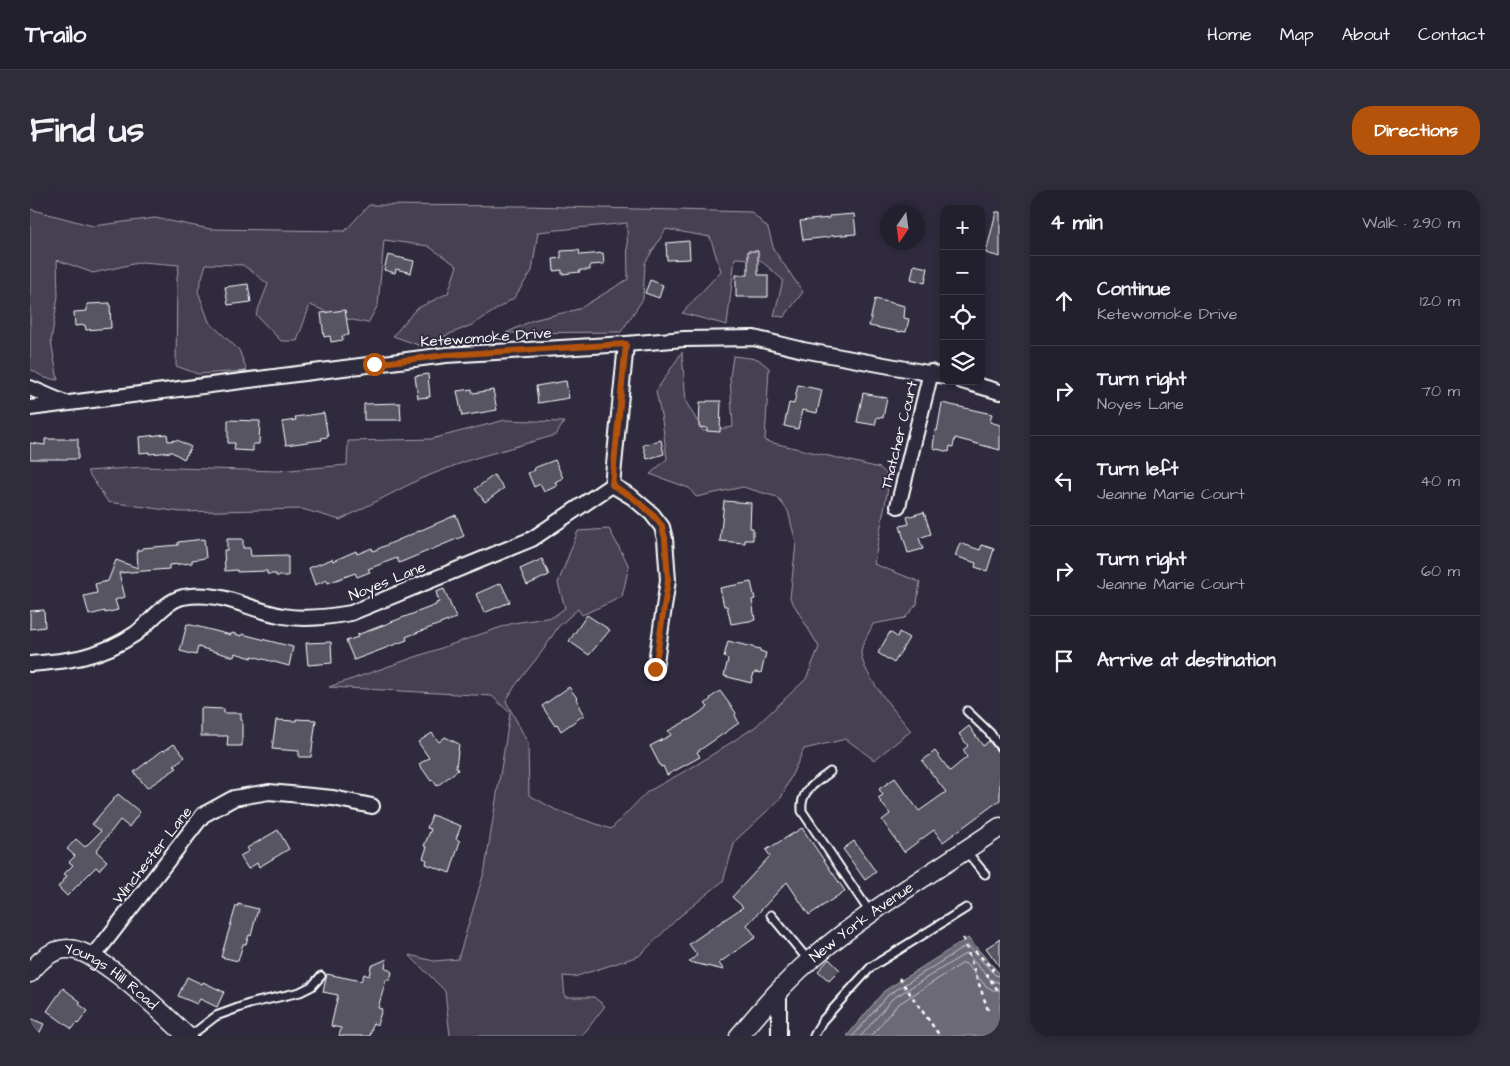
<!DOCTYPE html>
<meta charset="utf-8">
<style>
:root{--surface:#23202e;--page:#2f2d3a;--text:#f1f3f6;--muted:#a3a3aa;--line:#403e4a;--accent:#b45309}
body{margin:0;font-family:"Architects Daughter",sans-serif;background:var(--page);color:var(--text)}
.controls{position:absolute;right:15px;top:15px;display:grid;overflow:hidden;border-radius:10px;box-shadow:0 2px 8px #0003}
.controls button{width:45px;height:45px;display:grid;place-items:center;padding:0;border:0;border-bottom:1px solid var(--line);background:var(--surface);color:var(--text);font:25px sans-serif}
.compass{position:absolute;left:850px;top:15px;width:45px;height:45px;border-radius:50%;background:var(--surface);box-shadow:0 2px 8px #0003;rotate:193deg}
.stop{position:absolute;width:15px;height:15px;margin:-11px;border:4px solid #b45309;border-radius:50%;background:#fff}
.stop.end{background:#b45309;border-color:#fff;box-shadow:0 1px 5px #0008}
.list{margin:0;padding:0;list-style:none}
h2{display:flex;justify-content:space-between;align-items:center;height:65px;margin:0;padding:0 20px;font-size:21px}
h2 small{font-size:16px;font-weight:400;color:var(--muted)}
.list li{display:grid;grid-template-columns:32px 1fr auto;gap:15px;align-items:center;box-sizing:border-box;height:90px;padding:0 20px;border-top:1px solid var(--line)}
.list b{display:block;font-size:19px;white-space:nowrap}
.list p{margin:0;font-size:16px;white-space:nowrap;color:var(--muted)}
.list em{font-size:16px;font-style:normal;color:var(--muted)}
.icon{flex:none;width:28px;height:28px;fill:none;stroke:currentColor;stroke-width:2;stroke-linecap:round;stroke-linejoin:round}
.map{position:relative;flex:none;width:970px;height:846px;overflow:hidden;border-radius:20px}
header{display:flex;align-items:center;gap:30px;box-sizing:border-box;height:70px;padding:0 25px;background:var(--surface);border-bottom:1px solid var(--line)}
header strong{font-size:24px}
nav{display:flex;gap:28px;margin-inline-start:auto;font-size:18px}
.intro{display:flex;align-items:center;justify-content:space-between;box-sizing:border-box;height:120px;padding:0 30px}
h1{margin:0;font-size:35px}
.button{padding:12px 22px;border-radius:20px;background:var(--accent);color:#fff;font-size:18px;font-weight:700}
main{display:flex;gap:30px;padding:0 30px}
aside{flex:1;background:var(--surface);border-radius:20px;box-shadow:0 2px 8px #0003}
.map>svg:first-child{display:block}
.green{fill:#464152;stroke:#a2a0a8}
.water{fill:#6d6a77;stroke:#a7a6ad}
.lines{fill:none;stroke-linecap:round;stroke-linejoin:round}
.shore{stroke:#c5c3c9;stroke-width:1}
.building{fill:#595564;stroke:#fff}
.service-casing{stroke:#fff;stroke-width:11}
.minor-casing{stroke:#fff;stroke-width:18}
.tertiary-casing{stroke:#fff;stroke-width:21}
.path{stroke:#fff;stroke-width:2.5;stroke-dasharray:4 4;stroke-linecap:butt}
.service{stroke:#2f2a3d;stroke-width:7}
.minor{stroke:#2f2a3d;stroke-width:14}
.tertiary{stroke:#2f2a3d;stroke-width:18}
.route{stroke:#b45309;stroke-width:6}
.labels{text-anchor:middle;stroke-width:4;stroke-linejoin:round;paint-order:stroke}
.street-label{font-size:15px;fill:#fff;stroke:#2f2a3d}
</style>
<header>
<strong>Trailo</strong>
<nav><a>Home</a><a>Map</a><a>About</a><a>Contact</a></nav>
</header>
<div class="intro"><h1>Find us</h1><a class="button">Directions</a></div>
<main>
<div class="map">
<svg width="970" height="846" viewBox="0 0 970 846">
<rect width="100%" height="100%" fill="#2f2a3d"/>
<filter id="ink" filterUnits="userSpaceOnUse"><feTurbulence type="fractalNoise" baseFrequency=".02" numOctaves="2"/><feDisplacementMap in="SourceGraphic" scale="10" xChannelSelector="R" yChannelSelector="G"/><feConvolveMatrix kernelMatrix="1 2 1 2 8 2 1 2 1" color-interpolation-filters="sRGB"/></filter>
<g filter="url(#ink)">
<g class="green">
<path d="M339 15 496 16 721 22 738 38 744 60 773 102 754 127 744 126 753 90 729 69 705 68 697 135 652 123 691 81 680 47 636 39 615 73 613 109 591 142 476 143 503 130 549 119 598 89 597 33 508 42 502 81 484 108 444 134 391 156 363 146 386 119 418 103 427 76 398 56 354 50 348 115 338 133 312 128 280 115 267 151H251L226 125 238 94 213 75 176 74 168 101 179 132 209 160 217 181 168 184 146 176 147 87 149 75 112 72 63 83 27 70 28 106 21 151 28 190 15 188 0 179V19L63 36 125 28 180 39 315 41Z"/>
<path d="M652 162 656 212 673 241 703 237 700 187 703 166 728 169 739 178 735 251 850 278 860 287 844 374 890 392 887 414 875 428 843 434C840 442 831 454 831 463 833 486 866 522 881 541L844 570 816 549 774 559 751 608 705 651 693 691 649 727 609 766 544 787 533 786 535 807H564L575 816 552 846H420L415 801 379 765 404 771 428 769 455 679 480 523 462 506 299 497 483 433 523 427 535 418 528 393 548 341 579 339 599 376 592 407 552 425 548 419 528 437 514 459 485 496 476 511 498 553 499 605 526 620 581 639 617 602 666 575 725 537 776 489 789 457 760 408 766 353 758 321 747 307 713 297 666 307 659 298 620 284 637 269 632 230 626 201Z"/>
<path d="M475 230 534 232 526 245 442 269 390 289 310 330 272 319 151 322 78 312 57 281 112 277 248 281 317 275 318 251 401 249Z"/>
</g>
<path class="water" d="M938 748 970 784V846H817L854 801Z"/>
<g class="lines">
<g class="shore">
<path d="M823 846 858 805 936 756H938L965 785 970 786"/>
<path d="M831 846 862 809 935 764H937L961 790 970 793"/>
<path d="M841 846 867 815 933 773 936 774 956 796 963 800H970"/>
</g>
</g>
<g class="building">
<path d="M966 22H970V67L956 63Z"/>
<path d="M824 24 826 44 800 46V47L773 50 770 31 799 28V26Z"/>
<path d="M659 51 660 69 637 70 636 53Z"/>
<path d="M549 60 550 65 573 63 574 74 560 75V80H550V82L532 84V80L524 81 523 69 531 68V61Z"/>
<path d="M718 61H728V85H738V107H706V85H718Z"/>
<path d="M358 65 384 71 381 83 366 79 365 83 354 80Z"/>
<path d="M884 75 898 78 895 93 881 89Z"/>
<path d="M620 90 633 95 629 108 615 103Z"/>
<path d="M218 94 221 112 198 115 195 97Z"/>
<path d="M845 109 875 116 874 128 879 129 876 142 871 141V142L839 136Z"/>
<path d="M80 113 81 138 56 140 55 135 45 136 44 122 57 121V114Z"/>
<path d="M315 120 319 145 312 146 313 150 301 152 300 146 294 147 291 123Z"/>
<path d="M398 184 400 207 388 208 385 186Z"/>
<path d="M536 191 539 208 508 213 506 196Z"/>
<path d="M768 195 792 200 787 223 772 220 768 239 754 236 759 213 764 214Z"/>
<path d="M442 199 443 203 463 200 467 220 432 226 427 201Z"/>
<path d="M833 203 857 208 853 228 847 227 845 235 827 232Z"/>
<path d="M677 211H691L690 242 677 241V238L669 237 670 212H677Z"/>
<path d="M370 213 371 230H334V214Z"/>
<path d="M912 213 962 224 960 232 970 235V260L925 248 923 257 920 256 919 262 903 258 905 240 907 241Z"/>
<path d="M294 223 298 247 291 248 292 250 256 255 252 232 266 230 265 227Z"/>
<path d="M198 230 230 231 229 254H223V261L204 260 205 253H198Z"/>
<path d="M137 244 138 251 147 250 161 257 154 269 142 262 119 264V262L110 263 109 247Z"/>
<path d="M15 249H48V269H0V253L15 255Z"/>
<path d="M631 250 634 264 617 269 613 255Z"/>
<path d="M525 270 533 288 525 292 527 296 514 302 510 294 504 297 498 283 505 280 504 278Z"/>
<path d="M464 285 474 298 455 312 445 299Z"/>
<path d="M694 311 721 313 720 338H723V350H715V353L690 351Z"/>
<path d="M894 322 901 344 889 348 893 359 878 363 870 336 879 334 877 327Z"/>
<path d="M426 325 434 346 369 373 367 368 338 379 340 382 327 387 325 383 298 393 297 390 285 395 279 378 302 369 303 371 326 361 327 364 342 358 343 361Z"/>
<path d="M174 349 176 368 162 370V373L139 375V379L89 383 95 407 85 410 88 420 75 423V421L59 425 54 406 67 403 65 394 78 391 86 370 108 378 107 360H112V358L148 355V352Z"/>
<path d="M197 349H213V358H220L221 366 258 365V386H246V384H237V381L207 382V380L195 381 194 360H197Z"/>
<path d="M930 353 950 360 952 355 964 359 957 381 945 377 946 373 925 366Z"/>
<path d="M512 369 519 385 497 395 490 379Z"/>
<path d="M721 392 725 409 722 410 725 430 701 434 697 416H694L690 398Z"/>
<path d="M471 393 480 412 454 423 446 404Z"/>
<path d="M414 399 426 428 386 443 376 447 377 450 324 470 316 451 328 447 327 445 406 415V413L409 412 406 402Z"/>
<path d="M14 420 15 437 0 439V421Z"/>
<path d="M557 425 580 440 559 465 539 451Z"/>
<path d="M157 434 201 445 202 443 212 446V444L263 457 259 476 222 466V468L205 463 204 467 168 457 166 465 150 461Z"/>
<path d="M860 442 867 447 869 442 879 448 864 473 848 463Z"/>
<path d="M698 451 730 459V461L736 463 731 483 726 482 724 483 721 493 694 486 698 469 694 467Z"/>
<path d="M301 452 302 473 278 475 276 453Z"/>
<path d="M539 497 547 508 546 509 550 516 549 517 554 525 531 541 527 534 525 536 512 516Z"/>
<path d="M690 501 706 523 705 525 709 533 667 562 670 567 637 585 633 576 631 577 620 556 641 545 638 541 662 528 678 517 675 514 681 509 680 508Z"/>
<path d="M171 518 194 519V523H211V530H212V556H197L198 546H171Z"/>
<path d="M266 529 286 530 281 567H269V561L242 559 246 530 266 531Z"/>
<path d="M939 536 953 556 959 551 966 560 970 562V610L913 652 904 640 874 662 852 630 860 624 848 608 853 605 849 599 865 588 889 621 916 602 892 571 905 561 920 581 937 567 933 560 938 556 929 544Z"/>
<path d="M402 543 409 552 415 547 429 554 426 577 428 580 407 596 403 590 401 591 389 574 399 568 388 552Z"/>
<path d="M144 554 155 567 144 575 147 578 117 598 104 582 133 560 134 561Z"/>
<path d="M88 604 110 622 99 637 90 630 66 661 77 671 69 680 66 677 37 706 28 697 37 686 34 684 43 675 39 672 45 666 37 659 46 649 55 657 71 641 62 634Z"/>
<path d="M402 625 431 636 426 649 430 651 420 683 396 674 397 670 393 668 397 657 394 656 401 639 397 638Z"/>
<path d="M772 638 815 701 779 725 757 692 717 735 726 747 689 773 694 780 659 772 667 765 659 754 713 717 702 707 740 666 736 660Z"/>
<path d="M248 640 259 659 229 677 227 673 218 679 210 666 219 661 217 658Z"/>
<path d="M824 651 846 682 835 690 813 659Z"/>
<path d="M208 714 228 719 221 746 219 745 216 754H213L208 771 191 767 206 716H208Z"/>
<path d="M970 749V777L956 758Z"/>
<path d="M357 769 355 777 362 782 360 790H356L348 818 352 819 347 835 343 833 340 846H309L311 838 301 836 308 805 293 802 297 784 331 791 334 784 339 786 341 776Z"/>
<path d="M799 769 810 780 799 791 788 781Z"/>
<path d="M157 787 172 794 173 792 194 802 187 817 170 809 167 814 148 806Z"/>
<path d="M33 798 51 812 49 814 58 821 48 834 47 833 42 839 17 821Z"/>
<path d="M0 828 14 834 8 846H0Z"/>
</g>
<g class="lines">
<defs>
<g id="service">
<path d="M937 521 960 543 970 557"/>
<path d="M800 582C785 594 770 600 772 621L841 724"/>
<path d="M936 661 955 684"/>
<path d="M741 725 779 771"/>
<path d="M160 846 186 826 219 814 270 802 282 796 291 786"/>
<path d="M784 846 792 831 841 777 936 718"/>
</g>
<g id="minor">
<path d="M932 191 970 202"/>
<path d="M0 198 35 213"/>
<path d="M0 218 416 165 596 154 654 149 724 148 773 160 914 186"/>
<path d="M582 295 602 307 622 324 632 337 635 349 638 390 625 479"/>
<path d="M868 316 901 182"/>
<path d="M0 474C39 471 71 467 105 444 119 434 135 411 153 407 192 400 216 419 253 426 275 430 298 427 321 423L502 349 582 295 596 154"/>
<path d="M63 767 173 625 204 608 239 602 303 608 342 616"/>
<path d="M749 800V846"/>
</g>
<g id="tertiary">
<path id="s1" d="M0 783C9 771 22 759 38 759 69 759 133 824 157 846"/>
<path id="s2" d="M709 846C731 820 753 794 779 771 838 720 906 681 970 637"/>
</g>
</defs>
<use href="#service" class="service-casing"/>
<use href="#minor" class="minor-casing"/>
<use href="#tertiary" class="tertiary-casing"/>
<g class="path">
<path d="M933 748 958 820"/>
<path d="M945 761 963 779 957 785 970 803"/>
<path d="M869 788 910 846"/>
</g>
<use href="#service" class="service"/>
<use href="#minor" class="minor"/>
<use href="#tertiary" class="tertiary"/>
</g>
</g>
<g class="lines" filter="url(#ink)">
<path class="route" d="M344 174 416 165 596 154 582 295 602 307 622 324 632 336 635 348 638 390 625 479"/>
</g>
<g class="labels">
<g class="street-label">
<text transform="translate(456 147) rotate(-4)" y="5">Ketewomoke Drive</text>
<text transform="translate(869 245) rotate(-76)" y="5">Thatcher Court</text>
<text transform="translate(357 391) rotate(-22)" y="5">Noyes Lane</text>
<text transform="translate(122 665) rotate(-52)" y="5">Winchester Lane</text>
<text dy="5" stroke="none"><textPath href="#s2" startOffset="168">New York Avenue</textPath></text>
<text dy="5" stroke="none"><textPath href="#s1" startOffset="98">Youngs Hill Road</textPath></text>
</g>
</g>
</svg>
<div class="controls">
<button>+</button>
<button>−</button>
<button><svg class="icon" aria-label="locate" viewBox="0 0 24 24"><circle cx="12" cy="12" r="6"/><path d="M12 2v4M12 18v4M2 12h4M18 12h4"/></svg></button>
<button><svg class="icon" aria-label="layers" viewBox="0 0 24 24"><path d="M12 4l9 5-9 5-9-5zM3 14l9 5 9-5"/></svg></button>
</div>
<svg class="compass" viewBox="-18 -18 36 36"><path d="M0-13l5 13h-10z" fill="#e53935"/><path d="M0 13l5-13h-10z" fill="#a3a3aa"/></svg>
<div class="stop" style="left:344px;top:174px"></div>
<div class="stop end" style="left:625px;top:479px"></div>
</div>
<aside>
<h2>4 min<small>Walk · 290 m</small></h2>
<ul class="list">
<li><svg class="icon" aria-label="ahead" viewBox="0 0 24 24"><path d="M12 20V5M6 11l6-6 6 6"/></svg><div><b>Continue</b><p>Ketewomoke Drive</p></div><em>120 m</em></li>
<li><svg class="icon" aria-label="right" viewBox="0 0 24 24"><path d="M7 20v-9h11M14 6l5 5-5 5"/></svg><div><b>Turn right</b><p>Noyes Lane</p></div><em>70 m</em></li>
<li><svg class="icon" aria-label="left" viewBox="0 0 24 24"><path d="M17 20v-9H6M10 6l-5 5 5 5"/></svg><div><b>Turn left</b><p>Jeanne Marie Court</p></div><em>40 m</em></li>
<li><svg class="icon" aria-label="right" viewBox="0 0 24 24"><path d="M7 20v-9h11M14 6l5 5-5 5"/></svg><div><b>Turn right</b><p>Jeanne Marie Court</p></div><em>60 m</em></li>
<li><svg class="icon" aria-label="arrive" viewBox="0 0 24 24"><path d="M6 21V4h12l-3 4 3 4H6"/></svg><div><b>Arrive at destination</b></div></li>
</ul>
</aside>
</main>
